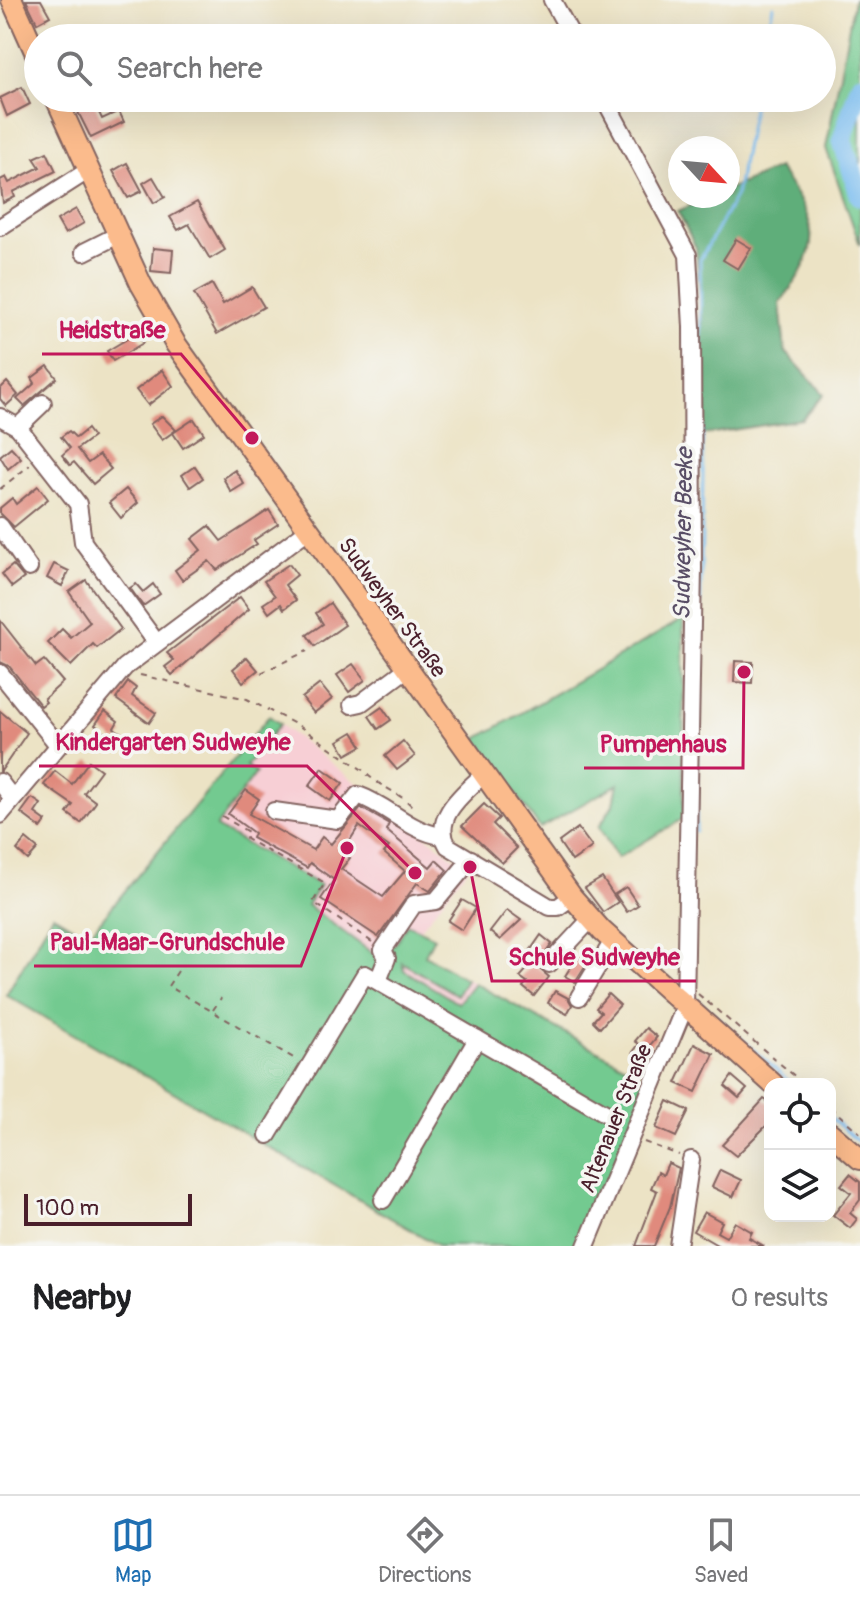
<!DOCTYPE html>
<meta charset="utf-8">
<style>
:root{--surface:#fff;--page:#f2f2f2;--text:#202124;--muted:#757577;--line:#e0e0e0;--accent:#1f6fb2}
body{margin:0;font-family:Pangolin,sans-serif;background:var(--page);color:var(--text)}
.controls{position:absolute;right:24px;bottom:24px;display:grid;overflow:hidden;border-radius:16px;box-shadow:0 8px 32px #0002}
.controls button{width:72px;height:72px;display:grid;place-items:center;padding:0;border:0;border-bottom:2px solid var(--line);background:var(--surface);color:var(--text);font:40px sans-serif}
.compass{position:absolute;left:668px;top:136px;width:72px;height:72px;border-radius:50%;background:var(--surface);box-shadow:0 8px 32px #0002;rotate:116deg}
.scale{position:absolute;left:24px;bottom:20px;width:168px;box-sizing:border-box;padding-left:8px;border:4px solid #4a1f2b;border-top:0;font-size:22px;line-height:28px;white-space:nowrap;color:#4a1f2b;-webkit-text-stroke:6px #f6f6f2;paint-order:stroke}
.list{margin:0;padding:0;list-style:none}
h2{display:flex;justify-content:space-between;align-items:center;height:104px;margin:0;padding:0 32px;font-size:34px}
h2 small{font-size:26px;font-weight:400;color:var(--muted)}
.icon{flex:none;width:44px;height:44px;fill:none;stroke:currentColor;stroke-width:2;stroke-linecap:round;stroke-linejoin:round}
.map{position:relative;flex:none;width:860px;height:1246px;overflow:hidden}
.search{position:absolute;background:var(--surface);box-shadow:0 8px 32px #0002;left:24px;right:24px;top:24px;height:88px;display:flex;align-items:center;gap:20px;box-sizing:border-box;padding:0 28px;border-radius:44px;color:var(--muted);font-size:30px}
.sheet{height:248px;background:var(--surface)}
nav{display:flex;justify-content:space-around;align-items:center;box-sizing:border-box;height:112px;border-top:2px solid var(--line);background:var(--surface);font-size:22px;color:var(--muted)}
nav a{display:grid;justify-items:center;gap:4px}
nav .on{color:var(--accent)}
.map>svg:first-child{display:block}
.built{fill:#f7cfd5}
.green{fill:#73ca90;stroke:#5e745e;stroke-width:2}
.forest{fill:#5eae7a;stroke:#546652;stroke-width:2}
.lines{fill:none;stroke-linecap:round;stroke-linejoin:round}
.stream{stroke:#7bbdf0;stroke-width:3}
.river{stroke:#7bbdf0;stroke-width:20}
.building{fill:#e08a7d;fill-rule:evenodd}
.minor-casing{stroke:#836461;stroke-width:20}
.major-casing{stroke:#836461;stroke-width:24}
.path{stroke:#836461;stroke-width:2;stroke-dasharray:6 6;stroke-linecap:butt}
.minor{stroke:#fff;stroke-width:16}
.major{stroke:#fbbb8c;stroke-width:20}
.labels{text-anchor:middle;stroke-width:7;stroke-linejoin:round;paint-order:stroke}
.street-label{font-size:22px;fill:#4a1f2b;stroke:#f6f6f2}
.water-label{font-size:24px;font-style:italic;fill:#594e66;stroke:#f6f6f2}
.leader{fill:none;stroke:#c2185b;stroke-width:3}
.callout-dot{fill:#c2185b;stroke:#f6f6f2;stroke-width:3}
.callout-label{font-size:24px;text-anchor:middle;font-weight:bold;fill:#c2185b;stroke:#f6f6f2;stroke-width:7;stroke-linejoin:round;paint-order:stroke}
</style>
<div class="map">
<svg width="860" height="1246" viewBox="0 0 860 1246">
<rect width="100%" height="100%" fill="#f6f6f2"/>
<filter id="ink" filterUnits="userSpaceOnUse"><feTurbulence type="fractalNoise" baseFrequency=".0125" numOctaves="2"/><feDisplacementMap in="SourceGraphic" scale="16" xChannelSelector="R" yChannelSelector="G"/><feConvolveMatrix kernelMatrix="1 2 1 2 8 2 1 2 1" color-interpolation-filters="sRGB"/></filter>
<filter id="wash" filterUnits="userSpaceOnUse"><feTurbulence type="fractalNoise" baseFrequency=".006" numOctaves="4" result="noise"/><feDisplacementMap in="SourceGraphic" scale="32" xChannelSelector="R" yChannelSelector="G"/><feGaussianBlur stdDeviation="1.8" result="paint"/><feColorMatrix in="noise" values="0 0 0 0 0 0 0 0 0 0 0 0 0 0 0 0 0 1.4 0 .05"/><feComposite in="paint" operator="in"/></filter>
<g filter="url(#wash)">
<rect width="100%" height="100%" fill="#ece3c5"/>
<path class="built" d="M280 724 468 868 420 930 434 937 425 955 474 983 459 1003 375 955 307 904 319 884 216 827 256 774 246 767Z"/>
<g class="green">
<path d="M854 0H860V245L826 148Z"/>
<path d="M683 619 684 818 617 858 599 827 614 803 618 784 540 828 477 739Z"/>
<path d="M269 716 280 724 246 766 256 773 216 827 320 885 307 905 375 955 396 943 407 924 434 937 425 955 466 979 457 995 402 962 404 970 458 1003 474 983 649 1079 581 1246H439L6 995 53 915 88 936Z"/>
</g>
<path class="forest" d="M778 168C819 224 825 244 780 303L785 351 824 394 802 419 701 435 702 319 696 248 678 211 712 196H728V189Z"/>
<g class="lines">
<g class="stream">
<path d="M767 38 773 6"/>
<path d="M696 831 703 472 700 260 736 195 755 98"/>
<path d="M693 996 792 1084"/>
<path d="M830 1117 860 1143"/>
</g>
<path class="river" d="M860 85 842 140 860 196"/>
</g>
<g id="blocks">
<g class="building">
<path d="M26 0H41L50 16 37 23Z"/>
<path d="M22 87 30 104 7 116 0 98Z"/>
<path d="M92 98 102 119 119 111 124 122 91 138 75 106Z"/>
<path d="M47 152 56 171 13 192 15 197 3 203 0 180 6 177 9 183 40 167 34 158Z"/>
<path d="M127 163 142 191 128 198 113 171Z"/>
<path d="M153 177 165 197 154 203 143 183Z"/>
<path d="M197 202 225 250 210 259 189 224 178 230 170 217Z"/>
<path d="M76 209 84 223 65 234 57 220Z"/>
<path d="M736 239 751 248 738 269 723 260Z"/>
<path d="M153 248 173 250 171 273 151 271Z"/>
<path d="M212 284 223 304 252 287 264 307 217 334 194 294Z"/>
<path d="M132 326 143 343 113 361 107 351 127 339 122 332Z"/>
<path d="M48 366 57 378 24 406 17 399 35 383 32 378Z"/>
<path d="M162 370 173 386 148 405 136 390Z"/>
<path d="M7 382 18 395 6 406 0 399V389Z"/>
<path d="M162 416 176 430 162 440 150 424Z"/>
<path d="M194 419 204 434 183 448 173 433Z"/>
<path d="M87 429 93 437 77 449 88 463 99 455 111 469 93 484 74 462 70 465 62 455 70 448 61 437 69 431 76 438Z"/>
<path d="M11 447 21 458 8 469 0 456Z"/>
<path d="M195 466 203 478 190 487 182 475Z"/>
<path d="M235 470 244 484 231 492 223 478Z"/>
<path d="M38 486 48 499 14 527 0 513V508L12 498 16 504Z"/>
<path d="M126 489 138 503 121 518 109 503Z"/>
<path d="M269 510 278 524 254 540 257 544 217 570 209 561 182 580 175 570 201 550 192 539 209 526 221 541Z"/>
<path d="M54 564 69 571 62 586 47 578Z"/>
<path d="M289 564 297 575 285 585 296 600 284 609 281 604 269 613 263 604 275 596 264 581Z"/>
<path d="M13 565 24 578 12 587 2 574Z"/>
<path d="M86 580 121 629 97 648 93 644 71 666 48 643 62 629 71 638 90 622 69 592Z"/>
<path d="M136 584 143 592 153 584 160 594 143 606 130 588Z"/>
<path d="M240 597 249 609 172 675 165 667 174 660 167 653Z"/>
<path d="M330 603 345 625 315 646 307 635 323 624 316 613Z"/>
<path d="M0 620 36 666 44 660 63 682 44 699 46 702 41 706 9 666 0 662Z"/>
<path d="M247 657 258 670 243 682 233 669Z"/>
<path d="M735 661 753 662 752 683 734 682Z"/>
<path d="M353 664 365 680 349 692 337 675Z"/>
<path d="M128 682 136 688 132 696 156 713 149 723 116 699Z"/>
<path d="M320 684 332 699 314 713 302 698Z"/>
<path d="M382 707 391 720 378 729 369 716Z"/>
<path d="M0 711 27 733 1 771H0Z"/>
<path d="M105 711 118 721 114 728 123 734 117 742 95 725Z"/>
<path d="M353 732 362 746 346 755 338 741Z"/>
<path d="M403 741 415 756 397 770 385 756Z"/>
<path d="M89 761 101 770 84 793 96 802 81 823 67 813 73 805 44 785 55 771 72 784Z"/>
<path d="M322 768 343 783 330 801 309 786Z"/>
<path d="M246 790 259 799 249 814 313 850 322 837 331 844 361 808 389 824 386 830 430 867 436 860 447 870 430 891 417 883 378 937 321 899 334 880 310 863 307 868 252 838 254 833 228 814ZM359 826 389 847 384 853 405 871 383 897 341 869 350 858 342 853Z"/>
<path d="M32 798 41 804 35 813 46 821 41 828 21 813Z"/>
<path d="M484 804 499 818 493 824 517 848 502 863 462 826Z"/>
<path d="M578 828 592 847 572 861 559 842Z"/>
<path d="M26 839 38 849 28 860 17 850Z"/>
<path d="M602 878 618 902 603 912 585 888Z"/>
<path d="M626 887 638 905 627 912 615 894Z"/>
<path d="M462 900 476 908 462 930 448 921Z"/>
<path d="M507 910 521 920 500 940 490 932Z"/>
<path d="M541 935 552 944 536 966 549 977 534 996 523 987 527 982 520 977 530 966 523 961Z"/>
<path d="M577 957 587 963 575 982 565 976Z"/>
<path d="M555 991 568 998 572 1005 567 1014 548 1003Z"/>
<path d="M608 994 620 1005 600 1028 593 1021 601 1012 596 1008Z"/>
<path d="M646 1028 657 1037 640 1057 633 1052 639 1044 635 1041Z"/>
<path d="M694 1044 714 1054 696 1092 676 1083Z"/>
<path d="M732 1076 747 1089 739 1098 725 1086Z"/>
<path d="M764 1099 770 1103V1122L736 1156 722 1145Z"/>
<path d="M668 1101 689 1111 676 1137 656 1128Z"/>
<path d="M668 1163 679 1168 670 1207 654 1246H636L657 1191 651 1188 658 1172 663 1175Z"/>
<path d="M720 1170 741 1180 733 1197 712 1187Z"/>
<path d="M850 1174 860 1182V1200L850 1213 857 1219 850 1228 833 1215 851 1193 841 1185Z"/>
<path d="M704 1212 722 1222 717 1232 726 1237 735 1222 752 1232 749 1238 764 1246H719L693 1231Z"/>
</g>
</g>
</g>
<g filter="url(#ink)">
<use href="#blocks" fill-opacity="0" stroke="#836461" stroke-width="2"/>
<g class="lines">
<defs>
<g id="minor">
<path d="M552 0 573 38"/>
<path d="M0 227 89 170"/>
<path d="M84 252 118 235"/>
<path d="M0 417 18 427 78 504 83 542 156 642"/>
<path d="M18 427 43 403"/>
<path d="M0 526 29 568"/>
<path d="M0 673 58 745"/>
<path d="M352 705 361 703 408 668"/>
<path d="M484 774C464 793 431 818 448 846L550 907H558L572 897"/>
<path d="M0 782 13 799"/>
<path d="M274 811 338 820 358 795C389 806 409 831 441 836"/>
<path d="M0 815 125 667 308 530"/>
<path d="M549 964 591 919"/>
<path d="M378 981 387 958 383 950 414 904 436 901 471 859"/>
<path d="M579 997 613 941"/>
<path d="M268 1135 365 974 612 1117"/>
<path d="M383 1200 477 1039"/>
<path d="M586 1246 685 1006 693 568 692 327 688 255 604 98"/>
<path d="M678 1246 691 1160"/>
</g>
<g id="major">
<path d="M12 0 38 58"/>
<path d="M56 98 141 284 175 343 572 897 602 931 773 1084"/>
<path d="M830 1133 860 1159"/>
</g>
</defs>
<use href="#minor" class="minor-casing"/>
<use href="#major" class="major-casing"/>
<g class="path">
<path d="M0 489 30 465"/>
<path d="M261 673 307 651"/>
<path d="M140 675 247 699 299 726 364 771C379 788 402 792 415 810"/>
<path d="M222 816 248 832 246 839 325 883 313 902 372 942"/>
<path d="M178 971 168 986 297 1060"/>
<path d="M698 994 804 1084"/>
<path d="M213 1010 221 998"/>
<path d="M830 1107 860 1133"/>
<path d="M644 1142 679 1155"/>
</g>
<use href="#minor" class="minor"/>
<use href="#major" class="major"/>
</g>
</g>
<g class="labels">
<g class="street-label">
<text transform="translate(393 607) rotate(54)" y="8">Sudweyher Straße</text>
<text transform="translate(615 1118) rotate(-68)" y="8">Altenauer Straße</text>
</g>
<g class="water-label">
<text transform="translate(683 534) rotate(-89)" y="8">Sudweyher Beeke</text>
</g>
</g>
<path class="leader" d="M252 438L181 354H42M415 873L307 766H39M744 672L743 768H584M347 848L301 966H34M470 867L492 981H696"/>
<g class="callout-dot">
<circle cx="252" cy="438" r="8"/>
<circle cx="415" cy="873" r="8"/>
<circle cx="744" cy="672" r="8"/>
<circle cx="347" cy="848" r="8"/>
<circle cx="470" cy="867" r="8"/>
</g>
<g class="callout-label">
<text x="112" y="338">Heidstraße</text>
<text x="173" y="750">Kindergarten Sudweyhe</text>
<text x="663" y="752">Pumpenhaus</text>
<text x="167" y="950">Paul-Maar-Grundschule</text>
<text x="594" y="965">Schule Sudweyhe</text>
</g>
</svg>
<div class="controls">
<button><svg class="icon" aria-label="locate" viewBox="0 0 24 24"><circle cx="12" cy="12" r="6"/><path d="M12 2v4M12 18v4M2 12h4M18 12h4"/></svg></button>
<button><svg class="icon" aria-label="layers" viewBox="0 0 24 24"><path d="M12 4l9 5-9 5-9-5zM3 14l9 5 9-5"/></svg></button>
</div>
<svg class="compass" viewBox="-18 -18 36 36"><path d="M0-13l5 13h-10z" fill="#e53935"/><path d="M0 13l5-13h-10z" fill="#757577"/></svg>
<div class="scale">100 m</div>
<div class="search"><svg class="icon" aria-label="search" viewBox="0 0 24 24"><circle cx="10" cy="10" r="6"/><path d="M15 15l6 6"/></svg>Search here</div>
</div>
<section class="sheet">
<h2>Nearby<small>0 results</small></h2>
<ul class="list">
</ul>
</section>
<nav>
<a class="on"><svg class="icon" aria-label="map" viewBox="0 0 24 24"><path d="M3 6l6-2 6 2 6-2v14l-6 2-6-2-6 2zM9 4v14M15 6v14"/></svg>Map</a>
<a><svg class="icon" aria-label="directions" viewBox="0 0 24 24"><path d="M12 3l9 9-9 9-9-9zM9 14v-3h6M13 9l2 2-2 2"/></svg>Directions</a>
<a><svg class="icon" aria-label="saved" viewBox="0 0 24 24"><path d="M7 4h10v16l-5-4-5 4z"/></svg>Saved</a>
</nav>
